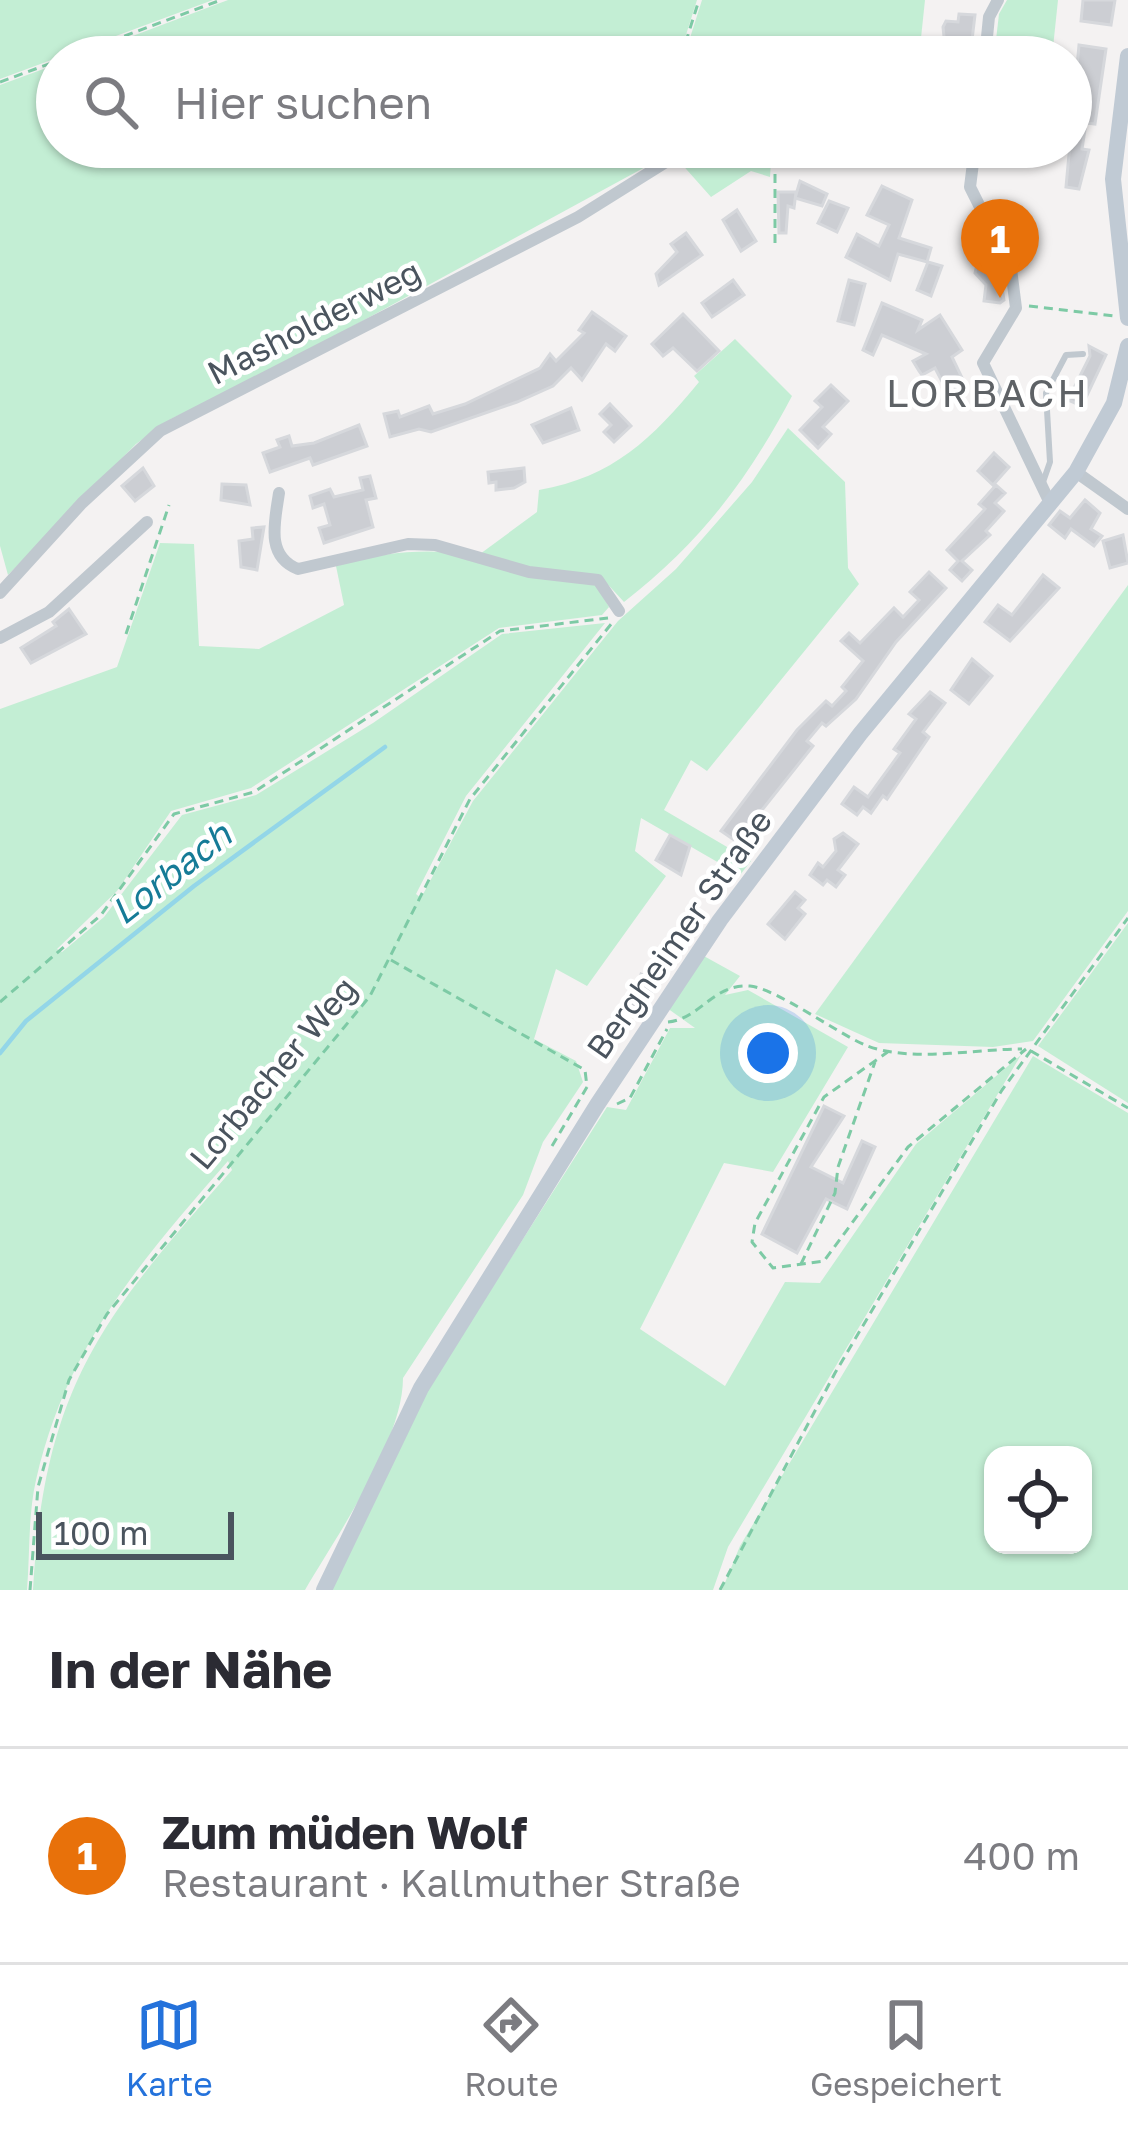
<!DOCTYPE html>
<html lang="de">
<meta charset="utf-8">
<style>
:root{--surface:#fff;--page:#f7f7f7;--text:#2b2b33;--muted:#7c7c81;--line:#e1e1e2;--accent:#2472db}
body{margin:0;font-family:"Golos Text",sans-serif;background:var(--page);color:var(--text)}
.controls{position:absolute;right:36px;bottom:36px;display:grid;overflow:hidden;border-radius:24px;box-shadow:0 3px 9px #0004}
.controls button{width:108px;height:108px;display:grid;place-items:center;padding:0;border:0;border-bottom:3px solid var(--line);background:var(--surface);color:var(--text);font:60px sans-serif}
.scale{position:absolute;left:36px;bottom:30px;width:198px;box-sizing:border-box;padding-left:12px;border:6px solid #4a545e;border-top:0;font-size:33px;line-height:42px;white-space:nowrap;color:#4a545e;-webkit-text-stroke:9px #fff;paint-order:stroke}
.you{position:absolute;left:768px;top:1053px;width:42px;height:42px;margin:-30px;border:9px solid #fff;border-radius:50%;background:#1a73e8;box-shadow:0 0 0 18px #1a73e833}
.badge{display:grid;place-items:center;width:78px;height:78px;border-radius:50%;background:var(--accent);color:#fff;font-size:39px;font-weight:700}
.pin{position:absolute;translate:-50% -99px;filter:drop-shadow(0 3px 6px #0008)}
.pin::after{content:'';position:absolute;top:63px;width:42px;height:36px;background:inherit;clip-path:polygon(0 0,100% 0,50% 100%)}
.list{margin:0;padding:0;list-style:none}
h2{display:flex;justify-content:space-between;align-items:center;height:156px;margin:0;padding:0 48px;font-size:51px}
h2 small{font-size:39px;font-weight:400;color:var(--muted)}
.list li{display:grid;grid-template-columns:78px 1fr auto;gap:36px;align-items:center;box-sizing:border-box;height:216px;padding:0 48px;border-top:3px solid var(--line)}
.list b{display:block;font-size:45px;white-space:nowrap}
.list p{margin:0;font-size:39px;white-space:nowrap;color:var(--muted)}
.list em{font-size:39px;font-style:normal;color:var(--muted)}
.icon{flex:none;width:66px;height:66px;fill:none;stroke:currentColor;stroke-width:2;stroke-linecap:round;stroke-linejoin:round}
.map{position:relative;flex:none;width:1128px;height:1590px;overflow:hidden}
.search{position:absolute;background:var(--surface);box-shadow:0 3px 9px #0004;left:36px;right:36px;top:36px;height:132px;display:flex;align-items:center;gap:30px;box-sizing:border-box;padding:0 42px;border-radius:66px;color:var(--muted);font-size:45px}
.sheet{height:372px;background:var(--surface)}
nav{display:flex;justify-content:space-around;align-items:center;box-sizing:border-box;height:168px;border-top:3px solid var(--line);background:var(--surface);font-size:33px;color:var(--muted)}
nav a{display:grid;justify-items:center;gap:6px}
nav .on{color:var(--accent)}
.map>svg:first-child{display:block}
.green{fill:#c3eed4;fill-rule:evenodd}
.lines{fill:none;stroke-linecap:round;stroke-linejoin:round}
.stream{stroke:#93d6e8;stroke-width:4.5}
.building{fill:#ccced3;stroke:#d6d8dc;stroke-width:3}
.path{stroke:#7dcaa5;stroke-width:3;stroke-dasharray:9 6;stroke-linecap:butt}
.lane{stroke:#c0c8cf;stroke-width:6}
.street{stroke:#c0c8cf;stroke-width:12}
.secondary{stroke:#c0cad4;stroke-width:16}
.labels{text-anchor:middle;stroke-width:9;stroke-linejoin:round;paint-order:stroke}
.street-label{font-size:33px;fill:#4a545e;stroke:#fff}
.water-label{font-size:36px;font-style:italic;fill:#157b97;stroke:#fff}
.quarter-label{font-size:39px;letter-spacing:3px;fill:#5e6266;stroke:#fff}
</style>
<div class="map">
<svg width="1128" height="1590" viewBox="0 0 1128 1590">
<rect width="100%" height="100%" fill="#f4f2f2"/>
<g class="green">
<path d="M0 0H213L0 79Z"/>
<path d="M228 0H697L679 57H77Z"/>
<path d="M702 0H925L919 57H684Z"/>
<path d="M1007 0H1058L1052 57H994L999 14Z"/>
<path d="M57 64V147H682L265 374 171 419 136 444 8 575 0 546V85Z"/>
<path d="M703 147H772L770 177 751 171 711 197 679 161Z"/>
<path d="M735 339 792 396C747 481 700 543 624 602L601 577 528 569 480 554 537 512 539 490C613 477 652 439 699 382L694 376Z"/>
<path d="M788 428 845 482 848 568 859 584 707 771 691 760 664 810 751 861 740 875 641 818 635 851 666 876 587 986 556 969 534 1039 576 1061 583 1082 543 1142 523 1195 403 1378C403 1441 337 1535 305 1590H33C44 1386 103 1316 232 1170L228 1161C140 1262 67 1345 36 1480 28 1515 30 1554 27 1590H0V709L117 667 160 543 194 544 199 646 259 649 344 605 336 566C440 535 495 560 596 583L609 607 602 615 499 628 251 788 171 811 117 891 57 949 62 952 104 917 182 815 256 795 373 723 502 634 605 623 466 796 416 894 421 898 473 801 618 621 676 569 752 482Z"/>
<path d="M1128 585V911L1033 1041 993 1047 879 1043 815 1014Z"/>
<path d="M1128 923V1103L1038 1046Z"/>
<path d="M702 955 740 976 725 995 748 990 848 1047 773 1172 724 1163 640 1329 725 1386 785 1282 820 1283 916 1144 1021 1055 728 1547 713 1590H325L432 1382 607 1107 626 1110 670 1028H695L667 1008Z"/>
<path d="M1033 1056 1128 1113V1590H722L740 1546ZM1083 1455V1545H993V1455Z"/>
</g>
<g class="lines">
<path class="stream" d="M0 1053 26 1021 194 886 385 747"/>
</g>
<g class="building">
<path d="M1083 0H1115L1111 25 1081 21Z"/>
<path d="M959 14 975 15 970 57 946 56 943 27 946 21 958 22Z"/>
<path d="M1079 45 1106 49 1095 124 1086 123 1082 149 1089 150 1079 189 1066 187Z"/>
<path d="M800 181 827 194 822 206 795 198Z"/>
<path d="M882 186 912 200 899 238 931 248 927 262 898 254 890 280 846 257 857 234 879 246 889 225 867 215Z"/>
<path d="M778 192H796L794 208 788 206 786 233H779Z"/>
<path d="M829 201 848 208 837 232 818 223Z"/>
<path d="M737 210 756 241 741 251 723 220Z"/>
<path d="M686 233 702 255 659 285 656 274 677 252 671 244Z"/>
<path d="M979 256 994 259 999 269 1004 300 1000 303 984 301 986 285 975 273Z"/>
<path d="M928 262 942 266 931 296 917 290Z"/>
<path d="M733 280 744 295 712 317 702 303Z"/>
<path d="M849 280 865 284 854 325 838 321Z"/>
<path d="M882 303 922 320 918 330 940 315 962 350 952 357 966 386 949 395 935 368 922 375 919 371 913 361 926 354 882 335 873 355 863 350Z"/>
<path d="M592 312 626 336 615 351 606 344 582 380 571 368 553 386 517 402 431 432 419 429 390 437 384 414 398 411 400 417 429 406 433 414 465 404 540 368 550 354 556 361 584 333 579 330Z"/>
<path d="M683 314 719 351 697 371 673 348 663 356 652 344Z"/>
<path d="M1089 346 1106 355 1082 406 1068 400 1090 356Z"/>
<path d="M831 385 848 401 823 427 831 434 818 448 800 430 822 407 815 401Z"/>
<path d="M610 404 631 426 614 442 604 432 611 425 600 414Z"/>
<path d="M571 408 579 430 543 443 532 425Z"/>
<path d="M359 425 367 446 313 465 310 458 270 472 263 453 280 447 277 440 289 436 292 446 314 443Z"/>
<path d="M994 453 1009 467 993 485 978 471Z"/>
<path d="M143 468 154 486 135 501 122 486Z"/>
<path d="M524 468 525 482 514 488 496 490V482L489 483 488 472Z"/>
<path d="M370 476 376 498 366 500 373 527 324 543 319 528 330 525 324 504 313 508 310 496 330 489 334 497 363 490 360 478Z"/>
<path d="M222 484 246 485 250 505 221 500Z"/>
<path d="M996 485 1005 493 995 503 1004 511 986 531 990 535 962 561 972 570 962 581 950 570 958 561 947 550 985 509 979 504Z"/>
<path d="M1085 500 1100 513 1091 529 1102 536 1094 546 1071 529 1065 538 1049 525 1060 511 1070 518Z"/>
<path d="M264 527 257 570 241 567 239 541 253 539 252 528Z"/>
<path d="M1123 535 1128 563 1110 568 1103 541Z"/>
<path d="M929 572 946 588 896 642 856 699 826 726 822 723 807 741 813 746 758 815 764 819 757 829 750 824 737 842 721 831 797 730 826 701 832 706 846 691 842 687 863 661 841 641 849 633 860 643 894 608 903 617 919 600 910 592Z"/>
<path d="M1043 575 1059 588 1010 641 985 622 998 605 1012 615Z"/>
<path d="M69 609 86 634 31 663 21 648 56 626 53 622Z"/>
<path d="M972 659 992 676 969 704 951 690Z"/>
<path d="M930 692 945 703 923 732 929 737 887 799 883 796 871 813 863 807 857 815 842 804 854 787 868 797 900 753 894 749 916 719 909 714Z"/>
<path d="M843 833 858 844 838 870 845 875 836 887 827 880 823 885 810 875 818 863 823 867 836 851 834 839Z"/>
<path d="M670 835 690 846 681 875 656 860Z"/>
<path d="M795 892 805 900 798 908 805 914 785 939 768 924Z"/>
<path d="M652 969 660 974 639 1019 627 1012 641 974 647 977Z"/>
<path d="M824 1106 844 1116 811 1167 843 1183 862 1141 875 1147 847 1209 826 1199 797 1253 762 1234Z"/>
</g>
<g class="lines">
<g class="path">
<path d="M68 57 221 0"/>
<path d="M681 57 699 0"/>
<path d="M0 82 57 61"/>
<path d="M775 243V147"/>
<path d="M1029 306 1114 316"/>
<path d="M126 634 169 505"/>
<path d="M391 960 585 1070 587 1087"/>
<path d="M0 1002 101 915 174 814 254 792 500 631 608 618"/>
<path d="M668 1022C700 1019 714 983 750 986 775 988 837 1033 865 1045 909 1063 975 1049 1022 1049"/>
<path d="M889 1051 824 1097 755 1223 752 1242 773 1268 824 1261 908 1147 1026 1049"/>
<path d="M1031 1051 1128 1108"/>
<path d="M617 1104 630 1098 667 1029"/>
<path d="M552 1146 587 1087"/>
<path d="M801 1264 835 1193 838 1167 875 1062"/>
<path d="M30 1590 38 1487 69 1380 107 1314 370 996 470 799 612 623"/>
<path d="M720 1590 835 1373 1002 1090 1128 918"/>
</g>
<path class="lane" d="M1043 482 1050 462 1046 393 1066 355 1083 354"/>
<g class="street">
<path d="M985 57 989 17 998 0"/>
<path d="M975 147 970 187 1011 269 1016 308 983 363 1049 501"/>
<path d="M1076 472 1128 509"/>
<path d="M279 493C275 521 265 556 298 569L408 544 435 545 529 572 598 580 619 611"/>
<path d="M0 593 82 503 160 431 578 217 690 147"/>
<path d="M0 638 49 612 147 522"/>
</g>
<g class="secondary">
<path d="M1128 56 1113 179 1128 318"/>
<path d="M324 1590 421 1388 597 1105 720 920 860 734 1076 472 1114 403 1128 346"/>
</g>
</g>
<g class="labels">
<g class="street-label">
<text transform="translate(314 322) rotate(-27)" y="12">Masholderweg</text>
<text transform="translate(679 934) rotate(-55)" y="12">Bergheimer Straße</text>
<text transform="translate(273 1073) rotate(-50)" y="12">Lorbacher Weg</text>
</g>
<g class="water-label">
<text transform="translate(171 873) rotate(-38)" y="13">Lorbach</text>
</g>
<g class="quarter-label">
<text x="988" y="407">LORBACH</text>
</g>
</g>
</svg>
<div class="controls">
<button><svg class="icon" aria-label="locate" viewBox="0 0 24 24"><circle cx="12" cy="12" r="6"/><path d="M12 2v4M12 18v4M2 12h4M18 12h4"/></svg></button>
</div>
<div class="scale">100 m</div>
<div class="you"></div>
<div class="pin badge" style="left:1000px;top:298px;background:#e8710a">1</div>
<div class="search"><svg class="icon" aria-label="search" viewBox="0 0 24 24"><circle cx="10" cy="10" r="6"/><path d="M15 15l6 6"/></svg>Hier suchen</div>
</div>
<section class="sheet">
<h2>In der Nähe<small></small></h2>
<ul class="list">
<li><span class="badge" style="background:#e8710a">1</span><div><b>Zum müden Wolf</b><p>Restaurant · Kallmuther Straße</p></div><em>400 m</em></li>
</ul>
</section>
<nav>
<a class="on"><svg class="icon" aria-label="map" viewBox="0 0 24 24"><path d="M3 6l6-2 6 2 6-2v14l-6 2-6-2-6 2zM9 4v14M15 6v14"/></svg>Karte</a>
<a><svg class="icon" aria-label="directions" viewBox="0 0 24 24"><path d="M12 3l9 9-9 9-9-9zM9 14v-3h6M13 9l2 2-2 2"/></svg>Route</a>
<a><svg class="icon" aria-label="saved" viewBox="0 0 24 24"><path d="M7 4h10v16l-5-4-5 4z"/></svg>Gespeichert</a>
</nav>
